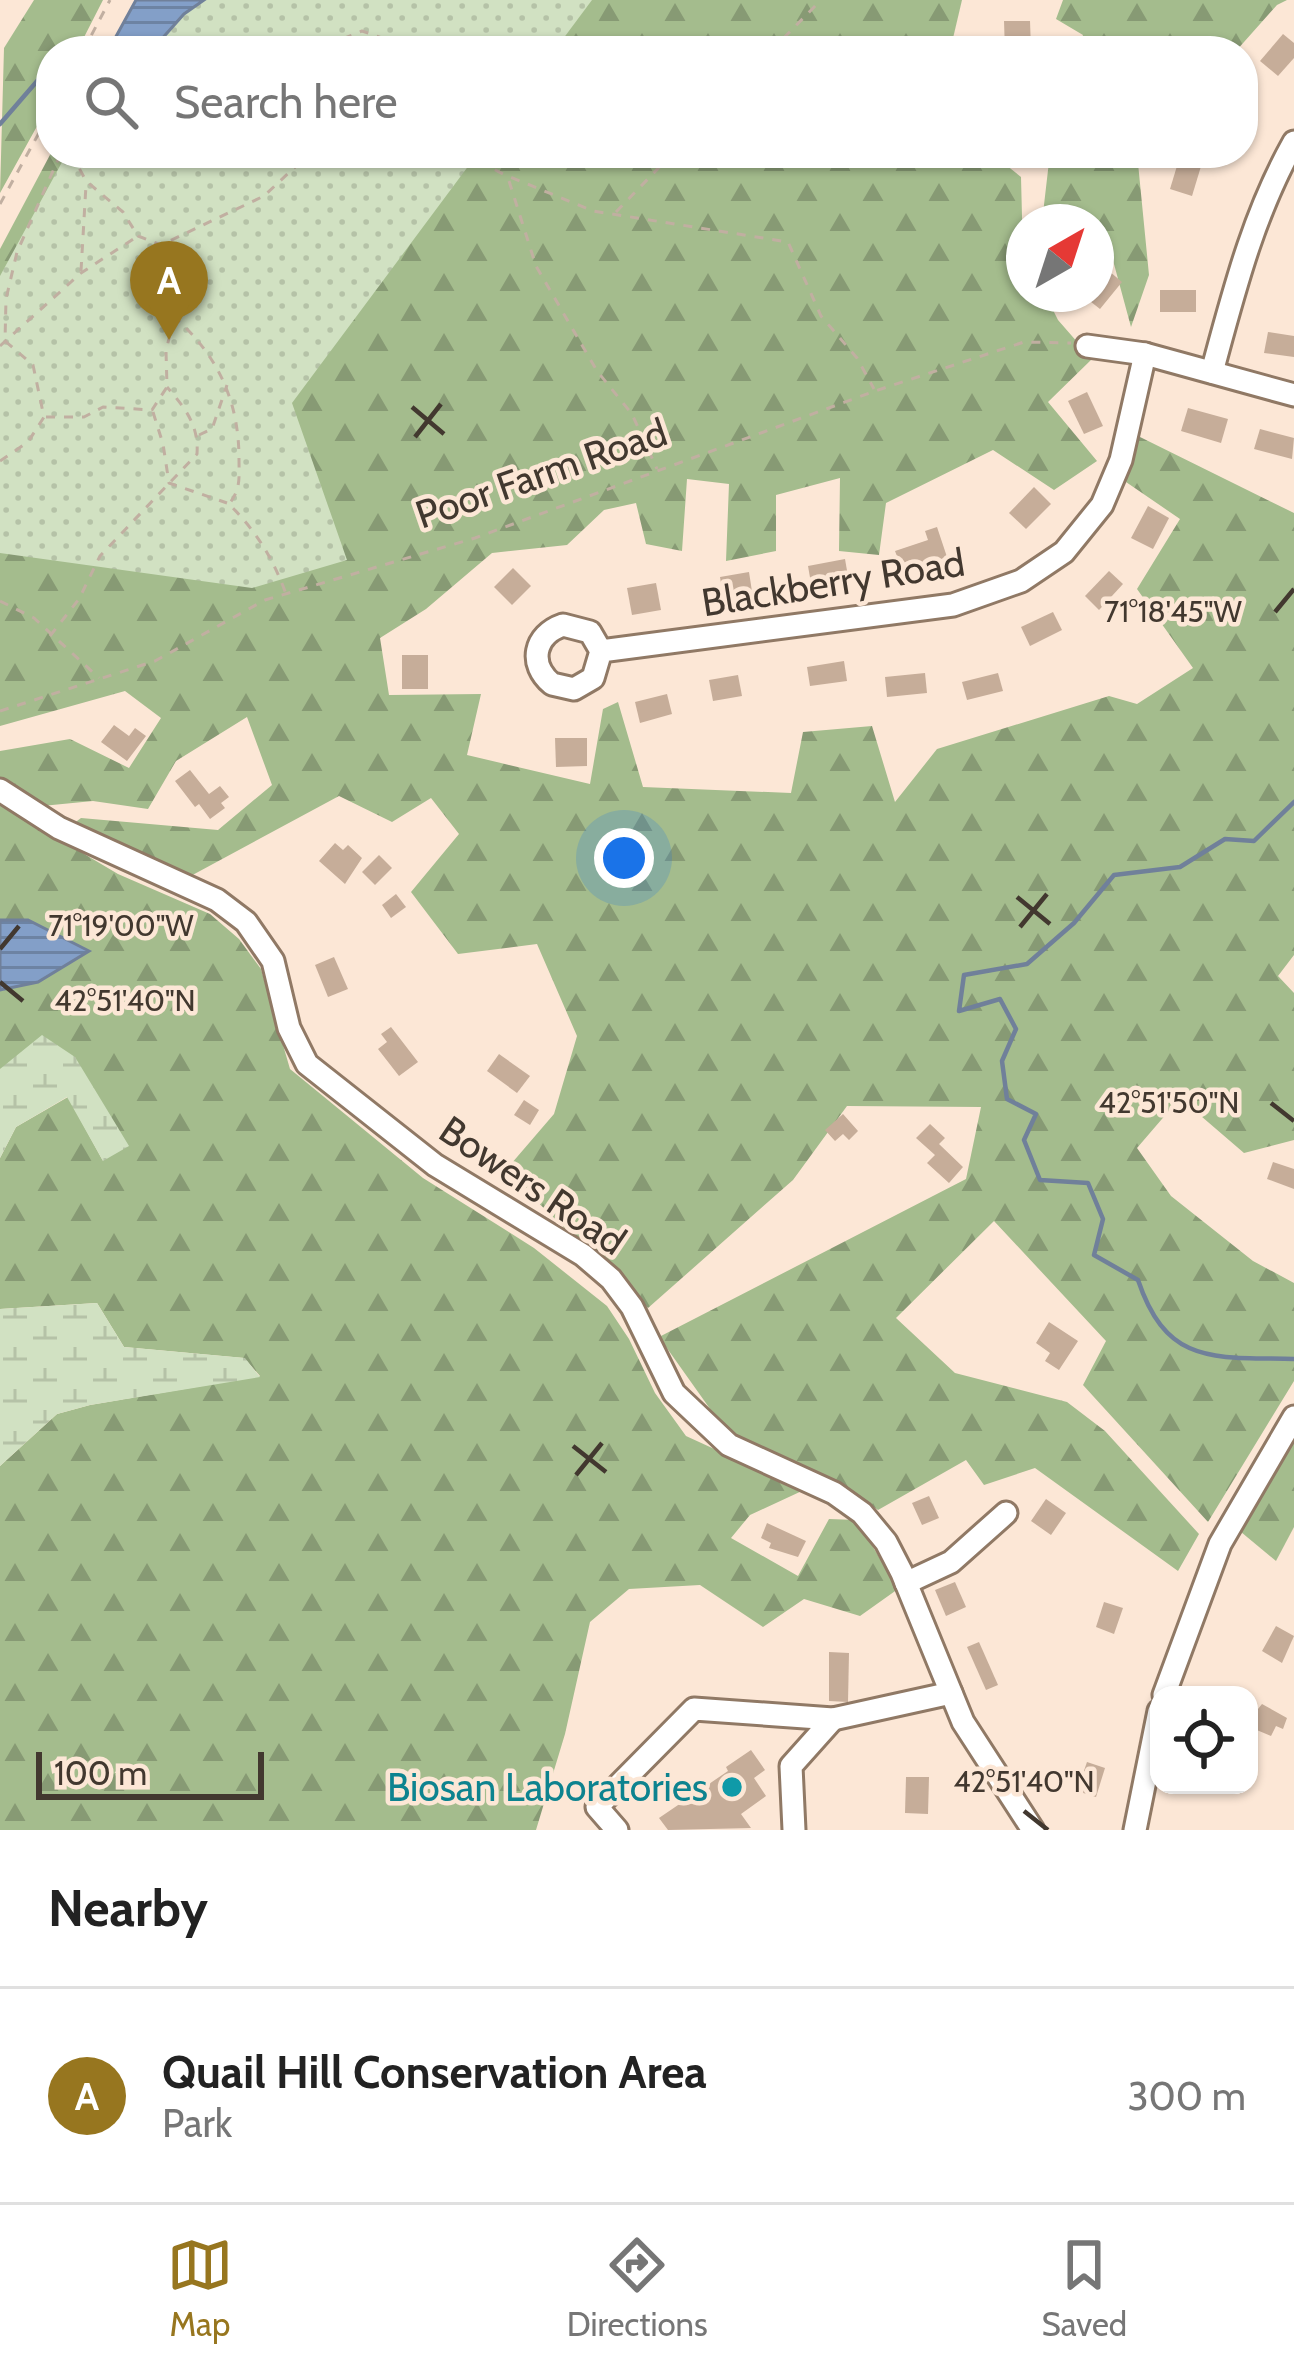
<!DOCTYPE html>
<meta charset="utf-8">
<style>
:root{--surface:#fff;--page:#f6f6f6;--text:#222;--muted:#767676;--line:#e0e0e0;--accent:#97761f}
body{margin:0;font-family:Cabin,sans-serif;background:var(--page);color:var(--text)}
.controls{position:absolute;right:36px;bottom:36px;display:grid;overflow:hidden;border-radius:24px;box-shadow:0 3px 9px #0004}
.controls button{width:108px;height:108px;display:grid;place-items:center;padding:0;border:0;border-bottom:3px solid var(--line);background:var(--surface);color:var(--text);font:60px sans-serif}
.compass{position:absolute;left:1006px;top:204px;width:108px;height:108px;border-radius:50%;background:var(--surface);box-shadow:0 3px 9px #0004;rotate:39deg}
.scale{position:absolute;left:36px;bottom:30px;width:228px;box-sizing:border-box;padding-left:12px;border:6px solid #42382f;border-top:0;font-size:33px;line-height:42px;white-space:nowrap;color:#42382f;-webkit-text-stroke:9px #fce7d6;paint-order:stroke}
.you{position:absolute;left:624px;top:858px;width:42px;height:42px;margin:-30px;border:9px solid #fff;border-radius:50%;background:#1a73e8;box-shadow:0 0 0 18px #1a73e833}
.badge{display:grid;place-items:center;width:78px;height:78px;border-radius:50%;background:var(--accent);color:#fff;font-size:39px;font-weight:700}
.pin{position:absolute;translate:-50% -99px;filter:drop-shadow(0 3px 6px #0008)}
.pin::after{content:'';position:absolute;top:63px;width:42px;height:36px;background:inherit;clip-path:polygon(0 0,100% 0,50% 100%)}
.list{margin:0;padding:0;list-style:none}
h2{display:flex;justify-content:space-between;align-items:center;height:156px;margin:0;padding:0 48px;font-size:51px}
h2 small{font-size:39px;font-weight:400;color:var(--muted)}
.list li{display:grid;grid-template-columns:78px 1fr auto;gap:36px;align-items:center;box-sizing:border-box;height:216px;padding:0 48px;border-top:3px solid var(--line)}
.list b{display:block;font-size:45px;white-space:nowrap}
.list p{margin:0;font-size:39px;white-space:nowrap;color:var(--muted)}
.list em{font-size:39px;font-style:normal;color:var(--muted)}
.icon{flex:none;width:66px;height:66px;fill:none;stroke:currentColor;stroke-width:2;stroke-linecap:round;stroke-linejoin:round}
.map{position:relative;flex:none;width:1294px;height:1830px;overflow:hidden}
.search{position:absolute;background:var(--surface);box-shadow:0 3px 9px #0004;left:36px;right:36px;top:36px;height:132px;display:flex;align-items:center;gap:30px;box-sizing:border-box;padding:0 42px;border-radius:48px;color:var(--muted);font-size:45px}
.sheet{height:372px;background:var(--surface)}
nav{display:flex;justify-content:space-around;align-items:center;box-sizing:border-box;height:168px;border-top:3px solid var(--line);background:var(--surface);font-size:33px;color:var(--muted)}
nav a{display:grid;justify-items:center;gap:6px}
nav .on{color:var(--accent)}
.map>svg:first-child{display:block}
.forest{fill:url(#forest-firs)}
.wetland{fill:url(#wetland-marsh)}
.park{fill:url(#park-dots)}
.water{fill:url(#water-rules);stroke:#70809a;stroke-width:3}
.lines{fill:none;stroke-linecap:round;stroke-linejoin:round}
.stream{stroke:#70809a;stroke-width:4.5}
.building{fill:#c6ad99}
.minor-casing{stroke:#907965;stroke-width:27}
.path{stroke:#c1afa1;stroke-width:3;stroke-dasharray:9 9;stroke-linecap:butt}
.minor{stroke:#fff;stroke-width:21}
.ticks{fill:none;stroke:#42382f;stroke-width:4.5}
.culture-dot{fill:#0f9aa8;stroke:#fce7d6;stroke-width:4.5}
.labels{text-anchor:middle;stroke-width:9;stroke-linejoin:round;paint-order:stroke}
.street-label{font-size:39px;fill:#42382f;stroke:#fce7d6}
.culture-label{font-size:39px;fill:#0d838f;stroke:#fce7d6;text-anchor:end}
.ticks-label{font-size:30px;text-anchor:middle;fill:#42382f;stroke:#fce7d6;stroke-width:9;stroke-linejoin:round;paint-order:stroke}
</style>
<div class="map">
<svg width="1294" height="1830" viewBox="0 0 1294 1830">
<defs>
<pattern id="forest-firs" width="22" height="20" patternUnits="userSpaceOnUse" patternTransform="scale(3)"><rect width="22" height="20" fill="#a4bc8d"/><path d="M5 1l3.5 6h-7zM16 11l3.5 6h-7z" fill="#879a74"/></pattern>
<pattern id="wetland-marsh" width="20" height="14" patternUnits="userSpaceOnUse" patternTransform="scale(3)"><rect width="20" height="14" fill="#d1e1c2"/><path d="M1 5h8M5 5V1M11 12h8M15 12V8" fill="none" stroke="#b5c2a7"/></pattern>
<pattern id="park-dots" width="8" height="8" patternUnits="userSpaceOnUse" patternTransform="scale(3)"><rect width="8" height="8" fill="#d1e1c2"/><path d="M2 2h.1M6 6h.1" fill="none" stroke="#b5c2a7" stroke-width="1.8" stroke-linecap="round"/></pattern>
<pattern id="water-rules" width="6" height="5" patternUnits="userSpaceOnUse" patternTransform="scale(3)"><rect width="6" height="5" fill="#839fc8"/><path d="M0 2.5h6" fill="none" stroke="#6d83a3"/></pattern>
</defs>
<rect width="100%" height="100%" fill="#fce7d6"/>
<g class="forest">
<path d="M34 0H103L77 51H51V101L0 193 4 48Z"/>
<path d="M222 0H962L950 51H151Z"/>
<path d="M1063 0H1287L1277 5 1236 51H1078L1083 35 1056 19Z"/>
<path d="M51 153H991L1021 177 1024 294H1045L1058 320 1092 359 1048 402 1097 461 1054 490 993 450 886 503 879 555 839 551 840 478 776 495V551L726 561 729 484 687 479 682 551 646 544 636 503 604 510 567 545 492 553 426 609 380 638 389 695 481 694 467 755 590 784 603 709 618 702 643 787 791 793 803 732 872 726 895 802 937 749 1109 696 1137 704 1193 668 1137 589 1180 519 1126 482 1138 436 1294 513V955L1278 976 1294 993V1140L1244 1153 1180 1098 1137 1148 1171 1196 1253 1261 1294 1283V1381L1208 1522 1083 1385 1106 1341 994 1221 896 1318 955 1373 1067 1402 1105 1431 1199 1534 1178 1571 1035 1468 984 1485 966 1460 878 1510 856 1494 730 1437 659 1337 966 1179 981 1107 847 1106 793 1180 648 1308 505 1171 554 1114 577 1036 537 944 458 954 411 892 459 834 431 798 392 822 339 796 187 878 73 824 81 818 218 830 272 785 247 717 176 761 148 809 93 801 42 806 0 778V751L70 739 129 768 161 718 125 691 0 726V249Z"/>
<path d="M1050 153H1137L1149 275 1131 327 1104 227 1078 212 1075 222H1042Z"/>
<path d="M0 804 118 874 210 914 239 939 261 969 290 1069 423 1178 534 1248 607 1306 629 1339 655 1393 686 1436 804 1490 750 1515 731 1538 798 1576 829 1519 857 1520 898 1589 860 1616 804 1599 763 1627 700 1585 629 1589 590 1622 565 1734 536 1830H0V1466L57 1414 90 1405 260 1376 244 1358 124 1347 97 1303 0 1309V1158L16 1127 68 1097 103 1161 75 1057 0 1069V991L38 982 28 920H0Z"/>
<path d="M1294 1441V1527L1276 1561 1241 1532Z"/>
</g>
<g class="wetland">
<path d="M42 1035 75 1057 129 1146 103 1161 67 1097 16 1127 0 1158V1069Z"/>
<path d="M97 1303 124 1347 245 1358 260 1377 90 1405 57 1414 0 1466V1309Z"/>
</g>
<g class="park">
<path d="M149 0H592L554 51H122Z"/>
<path d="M67 153H478L292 403 347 560 252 588 0 553V276Z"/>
</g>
<g class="water">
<path d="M136 0H204L184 14 151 51H108Z"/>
<path d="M0 920H28L89 951 38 982 0 990Z"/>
</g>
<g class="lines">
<g class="stream">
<path d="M0 124 38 80"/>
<path d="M1294 802 1254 841 1225 839 1180 867 1114 875 1074 923 1027 964 964 975 959 1011 1000 999 1016 1029 1002 1061 1007 1099 1036 1114 1024 1140 1040 1180 1088 1183 1103 1219 1094 1255 1138 1280C1167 1366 1214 1357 1294 1359"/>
</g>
</g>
<g class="building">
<path d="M1004 21H1030L1031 49 1005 51Z"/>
<path d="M1283 34 1294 43V58L1278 76 1260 61Z"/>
<path d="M1039 39H1065L1075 51H1039Z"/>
<path d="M1180 156 1202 163 1192 196 1170 189Z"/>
<path d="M1103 266 1122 282 1100 309 1081 294H1096V275Z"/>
<rect x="1160" y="290" width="36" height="22"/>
<path d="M1268 332 1294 336V357L1264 353Z"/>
<path d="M1087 392 1103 426 1084 434 1068 401Z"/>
<path d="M1188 408 1228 419 1221 443 1181 431Z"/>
<path d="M1260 429 1294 438 1292 459 1254 449Z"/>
<path d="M1034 487 1051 504 1026 529 1009 513Z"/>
<path d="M1148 506 1169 518 1153 549 1131 538Z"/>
<path d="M937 527 947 557 914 568 911 560 900 564 895 551 928 540 925 531Z"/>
<path d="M845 559 849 582 812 589 808 566Z"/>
<path d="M513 568 531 586 512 605 494 587Z"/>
<path d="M1109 571 1123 584 1099 610 1085 596Z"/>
<path d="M749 572 753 598 724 602 720 577Z"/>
<path d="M656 583 661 610 632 615 627 588Z"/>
<path d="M1053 612 1062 630 1030 646 1021 627Z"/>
<rect x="402" y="655" width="26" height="34"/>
<path d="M844 661 847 681 810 686 807 667Z"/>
<path d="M925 673 927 693 887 697 885 677Z"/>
<path d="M998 673 1003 691 967 700 962 682Z"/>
<path d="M738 675 742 696 713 701 709 680Z"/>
<path d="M667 694 672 714 640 723 635 702Z"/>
<path d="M114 725 129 736 135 728 146 736 127 761 101 742Z"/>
<path d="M555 738H587V766L556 767Z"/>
<path d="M190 770 209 794 220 786 229 797 221 803 225 808 210 819 199 804 195 807 175 781Z"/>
<path d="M335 843 343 850 348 845 362 858 345 884 319 861Z"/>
<path d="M379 855 392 868 375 885 362 872Z"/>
<path d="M396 894 406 907 391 918 382 905Z"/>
<path d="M334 957 348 989 328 997 315 965Z"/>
<path d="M391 1027 418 1062 399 1076 378 1049 387 1042 381 1034Z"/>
<path d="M499 1054 530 1076 517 1093 487 1071Z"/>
<path d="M524 1100 539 1110 530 1125 514 1115Z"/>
<path d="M843 1114 858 1131 849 1140 843 1134 835 1141 825 1130Z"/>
<path d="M930 1124 945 1138 939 1144 963 1167 949 1183 927 1163 935 1155 916 1138Z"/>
<path d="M1273 1162 1294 1169V1189L1267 1179Z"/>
<path d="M1049 1322 1078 1341 1059 1370 1045 1361 1050 1353 1036 1343Z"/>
<path d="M929 1496 939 1518 922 1525 912 1503Z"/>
<path d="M1046 1499 1066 1513 1051 1535 1031 1521Z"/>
<path d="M767 1523 806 1541 798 1557 769 1548 771 1543 761 1538Z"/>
<path d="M955 1582 966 1607 946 1616 935 1590Z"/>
<path d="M1104 1602 1123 1608 1114 1634 1096 1627Z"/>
<path d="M1276 1626 1294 1636 1282 1663 1262 1651Z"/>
<path d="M979 1642 998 1685 986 1690 967 1647Z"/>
<path d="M829 1652 849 1653 848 1702 829 1701Z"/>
<path d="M1262 1704 1287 1718 1283 1729 1276 1726 1271 1736 1252 1728 1255 1721 1250 1719Z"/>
<path d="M751 1750 765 1770 754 1778 766 1796 741 1814 751 1828 668 1830 659 1818 728 1771 726 1767Z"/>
<path d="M1087 1762 1105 1768 1096 1797 1077 1791Z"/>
<path d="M906 1777H929L928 1814 905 1813Z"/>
</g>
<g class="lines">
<defs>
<g id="minor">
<path d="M1087 346 1145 354 1294 395"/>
<path d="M1212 372C1234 291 1253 215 1294 142"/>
<path d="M601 651 593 678 574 689 552 684C528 664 534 635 563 625L590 632 601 651 953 605 1021 581 1064 552 1102 505 1121 460 1145 354"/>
<path d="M0 790 59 828 217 900 246 922 273 961 289 1028 307 1064 435 1165 583 1255 611 1279 632 1307 674 1393 729 1445 834 1493 862 1513 886 1542 902 1573 963 1722 1033 1830"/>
<path d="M906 1583 951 1562 1006 1513"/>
<path d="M1164 1695 1220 1544 1294 1417"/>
<path d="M617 1830 597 1807 694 1709 833 1719 951 1693"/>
<path d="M794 1830 791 1766 833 1719"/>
<path d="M1135 1830 1159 1711"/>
</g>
</defs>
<use href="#minor" class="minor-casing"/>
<g class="path">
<path d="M83 51 110 0"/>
<path d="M333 51 335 42 362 31 419 51"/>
<path d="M771 51 821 0"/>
<path d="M71 153 86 181 123 212 138 236 161 245 264 196 310 153"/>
<path d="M463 153 503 174 593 211 788 242 821 316 857 358 874 389"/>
<path d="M509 181 536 266 597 371 632 414 657 469"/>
<path d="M0 204 51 111"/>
<path d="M616 212 673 153"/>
<path d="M81 271 86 185"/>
<path d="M173 316C217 354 239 400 239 459 239 478 241 489 229 504 256 531 273 558 286 594"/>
<path d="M0 346 81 273 138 236"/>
<path d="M153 412 163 444 169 483 227 503"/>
<path d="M46 417H84L103 407 152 410 167 387 166 351 185 271 175 239"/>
<path d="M199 435 212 429 227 385"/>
<path d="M0 461 28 442 44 417 33 365 5 341 6 299 17 252 61 153"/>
<path d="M0 601 34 618 99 678"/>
<path d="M50 636 79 599 100 556 197 454C199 425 185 408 167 387"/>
<path d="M0 711 155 661 265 600 475 538 875 391 1024 342 1071 343"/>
</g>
<use href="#minor" class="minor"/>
</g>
<path class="ticks" d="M412 407 444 434M415 437 441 404M1275 612 1294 589M1017 897 1050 924M1020 927 1047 894M0 949 19 926M0 982 23 1001M1271 1103 1294 1121M573 1446 606 1472M576 1475 602 1443M1024 1811 1048 1830"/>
<circle class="culture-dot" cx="732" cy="1787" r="12"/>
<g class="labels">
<g class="street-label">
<text transform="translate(541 473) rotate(-19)" y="14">Poor Farm Road</text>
<text transform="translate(833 582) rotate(-9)" y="14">Blackberry Road</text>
<text transform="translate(533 1185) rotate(34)" y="14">Bowers Road</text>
</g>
<g class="culture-label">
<text x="708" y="1801">Biosan Laboratories</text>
</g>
</g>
<g class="ticks-label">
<text x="1173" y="622">71°18'45"W</text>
<text x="121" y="936">71°19'00"W</text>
<text x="125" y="1011">42°51'40"N</text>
<text x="1169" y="1113">42°51'50"N</text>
<text x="1024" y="1792">42°51'40"N</text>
</g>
</svg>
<div class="controls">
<button><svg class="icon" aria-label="locate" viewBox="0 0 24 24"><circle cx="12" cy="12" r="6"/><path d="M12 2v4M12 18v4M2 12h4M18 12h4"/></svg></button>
</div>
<svg class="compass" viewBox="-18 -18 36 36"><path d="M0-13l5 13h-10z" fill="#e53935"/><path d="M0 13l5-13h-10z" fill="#767676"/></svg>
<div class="scale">100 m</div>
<div class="you"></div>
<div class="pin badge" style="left:169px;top:340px">A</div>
<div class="search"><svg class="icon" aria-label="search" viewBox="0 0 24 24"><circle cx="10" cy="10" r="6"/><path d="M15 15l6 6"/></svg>Search here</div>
</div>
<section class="sheet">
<h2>Nearby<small></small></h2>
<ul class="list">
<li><span class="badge">A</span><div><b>Quail Hill Conservation Area</b><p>Park</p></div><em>300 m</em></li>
</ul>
</section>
<nav>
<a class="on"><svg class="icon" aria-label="map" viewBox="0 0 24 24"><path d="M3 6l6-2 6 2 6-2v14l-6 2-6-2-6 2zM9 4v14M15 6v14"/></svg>Map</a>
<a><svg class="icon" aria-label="directions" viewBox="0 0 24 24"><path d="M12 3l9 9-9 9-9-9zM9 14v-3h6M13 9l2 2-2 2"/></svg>Directions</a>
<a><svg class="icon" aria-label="saved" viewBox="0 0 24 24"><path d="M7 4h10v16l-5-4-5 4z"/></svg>Saved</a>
</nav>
